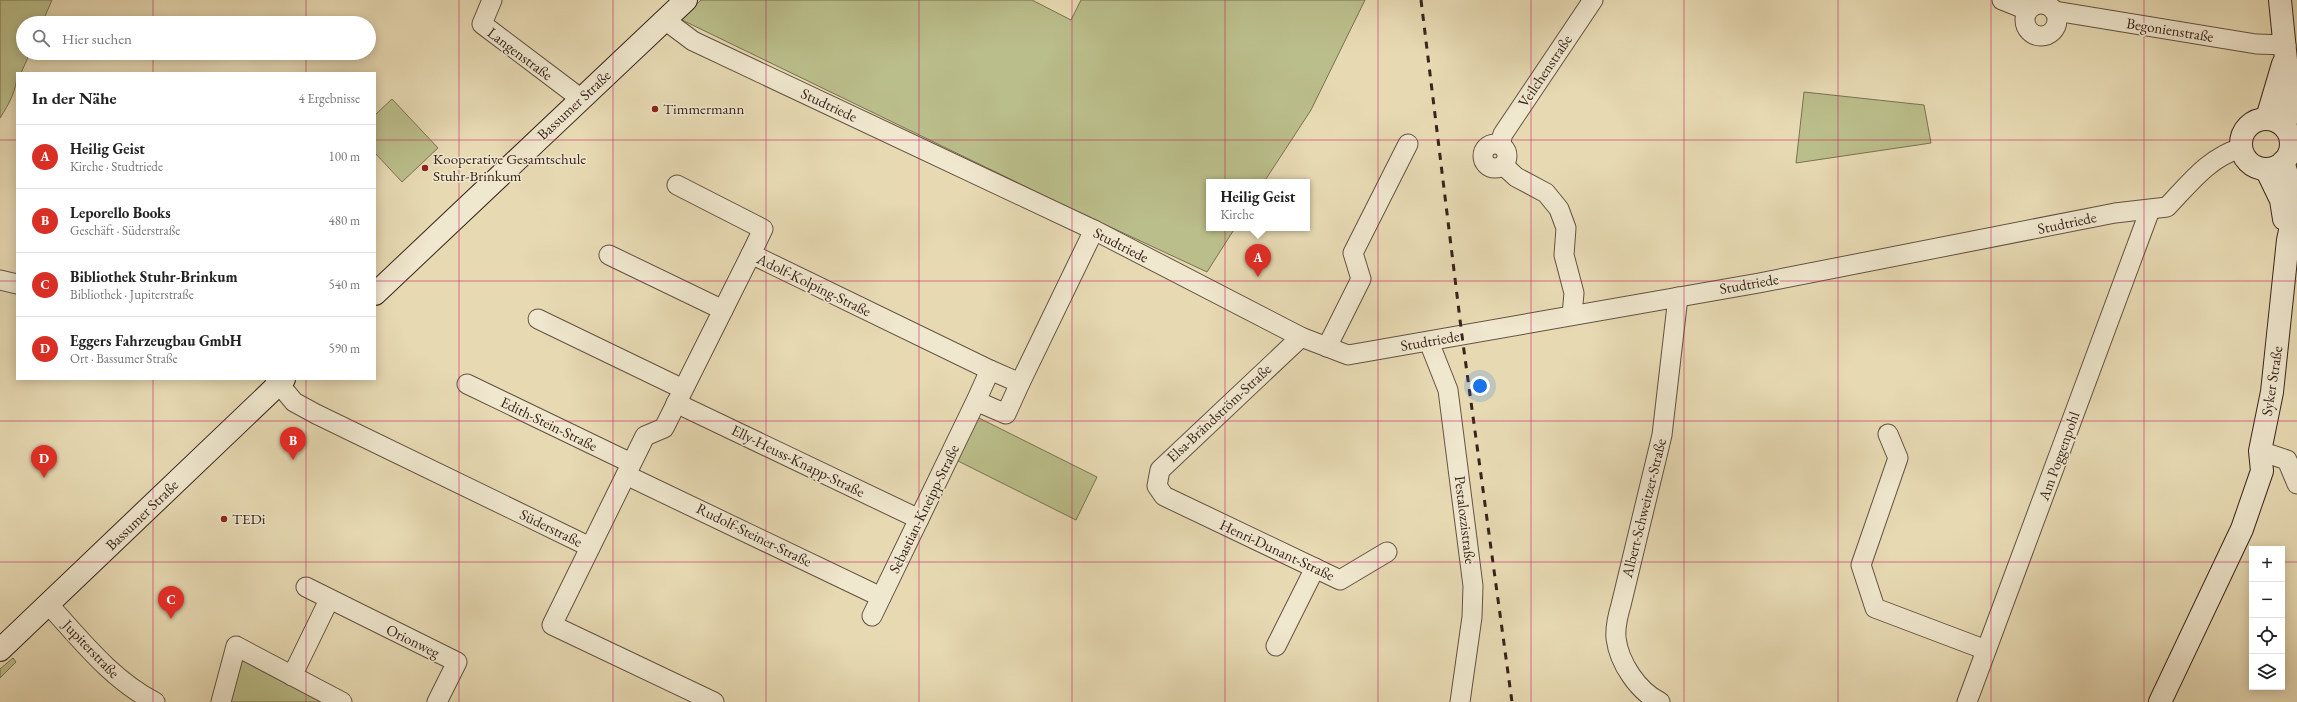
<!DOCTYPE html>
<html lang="de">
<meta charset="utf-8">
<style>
:root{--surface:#fff;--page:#f6f6f6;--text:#222;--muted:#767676;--line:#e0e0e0;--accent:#d93025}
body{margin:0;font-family:"EB Garamond",serif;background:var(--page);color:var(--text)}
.controls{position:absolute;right:12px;bottom:12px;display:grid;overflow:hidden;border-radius:0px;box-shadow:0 2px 10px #0003}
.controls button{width:36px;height:36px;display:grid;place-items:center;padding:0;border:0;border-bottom:1px solid var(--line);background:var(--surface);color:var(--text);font:20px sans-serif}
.you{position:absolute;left:1480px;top:386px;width:14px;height:14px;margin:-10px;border:3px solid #fff;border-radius:50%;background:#1a73e8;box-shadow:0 0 0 6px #1a73e833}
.badge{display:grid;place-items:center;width:26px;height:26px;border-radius:50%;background:var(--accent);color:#fff;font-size:13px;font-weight:700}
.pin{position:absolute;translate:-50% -33px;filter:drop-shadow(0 1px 2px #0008)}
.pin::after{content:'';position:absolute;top:21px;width:14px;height:12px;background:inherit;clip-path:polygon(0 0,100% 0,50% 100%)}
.popup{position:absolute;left:1206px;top:179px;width:104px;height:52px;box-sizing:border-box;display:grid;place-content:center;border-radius:0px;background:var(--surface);filter:drop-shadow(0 1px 3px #0005);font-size:13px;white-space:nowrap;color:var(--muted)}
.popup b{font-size:15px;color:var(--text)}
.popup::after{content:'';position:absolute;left:50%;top:100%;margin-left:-8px;border:8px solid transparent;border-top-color:var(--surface)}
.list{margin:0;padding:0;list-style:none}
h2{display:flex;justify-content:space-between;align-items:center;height:52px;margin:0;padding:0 16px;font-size:17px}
h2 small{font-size:13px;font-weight:400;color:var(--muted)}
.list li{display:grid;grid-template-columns:26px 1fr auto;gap:12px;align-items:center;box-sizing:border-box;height:64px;padding:0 16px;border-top:1px solid var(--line)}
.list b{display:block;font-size:15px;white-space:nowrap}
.list p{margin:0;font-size:13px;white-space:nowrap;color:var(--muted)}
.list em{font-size:13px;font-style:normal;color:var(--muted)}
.icon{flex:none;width:22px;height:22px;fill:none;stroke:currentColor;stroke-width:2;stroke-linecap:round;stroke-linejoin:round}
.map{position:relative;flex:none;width:2297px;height:702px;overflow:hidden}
.search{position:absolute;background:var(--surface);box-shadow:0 2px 10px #0003;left:16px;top:16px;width:360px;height:44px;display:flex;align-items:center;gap:10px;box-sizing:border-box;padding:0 14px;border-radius:22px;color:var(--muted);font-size:15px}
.panel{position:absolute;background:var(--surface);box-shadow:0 2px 10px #0003;left:16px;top:72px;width:360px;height:308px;border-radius:0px}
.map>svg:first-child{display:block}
.green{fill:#babe8a;stroke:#7a7153}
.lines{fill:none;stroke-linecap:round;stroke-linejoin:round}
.street-casing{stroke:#645242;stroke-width:21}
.secondary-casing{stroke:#39241c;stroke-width:24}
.street{stroke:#efe7ce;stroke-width:19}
.secondary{stroke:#efe7ce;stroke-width:22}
.rail{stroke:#39241c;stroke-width:3;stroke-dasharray:7 7;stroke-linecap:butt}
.grid{fill:none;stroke:#c2185b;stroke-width:1;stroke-opacity:0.55}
.poi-dot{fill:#8f2418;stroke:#efe7ce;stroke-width:1.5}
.labels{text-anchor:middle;stroke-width:3;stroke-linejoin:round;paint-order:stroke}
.street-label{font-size:15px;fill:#39241c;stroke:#efe7ce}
.poi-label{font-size:15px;fill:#39241c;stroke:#efe7ce;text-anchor:start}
</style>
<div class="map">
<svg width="2297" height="702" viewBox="0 0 2297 702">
<rect width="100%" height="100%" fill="#e7dab3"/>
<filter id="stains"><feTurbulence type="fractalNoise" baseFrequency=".005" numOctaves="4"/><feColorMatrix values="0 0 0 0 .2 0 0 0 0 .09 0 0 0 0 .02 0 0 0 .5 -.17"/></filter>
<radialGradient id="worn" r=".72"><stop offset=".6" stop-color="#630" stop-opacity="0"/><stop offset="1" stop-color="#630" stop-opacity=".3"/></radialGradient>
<g class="green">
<path d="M0 0H52L42 23H23V53H30L21 73H17C17 90 9 104 0 118Z"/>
<path d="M701 0H1032L1071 20 1081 0H1365L1311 110 1264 182H1209V228H1235L1207 272 1074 210 680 19Z"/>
<path d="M1804 92 1924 105 1931 143 1796 163Z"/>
<path d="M392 99 438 148 402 182 375 153V115Z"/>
<path d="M977 417 1097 477 1076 520 956 460Z"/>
<path d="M238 654 329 702H226Z"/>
<path d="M13 658 16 662 0 678V669Z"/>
</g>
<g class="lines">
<defs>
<g id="street">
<path d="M492 0 482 24 580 98"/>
<path d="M2002 0 2027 10"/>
<circle cx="2041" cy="20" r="16"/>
<path d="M2055 11 2256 44 2286 45"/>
<path d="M665 20 693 41 1094 230 1301 337 1348 355 1759 283 2115 213 2167 207C2190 183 2208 158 2241 148"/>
<path d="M1500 144 1503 134 1593 0"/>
<circle cx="1495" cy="156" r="12"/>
<path d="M1503 165 1516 177 1546 193 1559 209 1566 228 1564 255 1574 293 1572 315"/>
<path d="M677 185 763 229 751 254 990 370"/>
<path d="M609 255 723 310"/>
<path d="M0 280 17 284"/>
<path d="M538 319 683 389"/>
<path d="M1301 337 1160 470 1157 486 1164 496 1340 580 1387 552"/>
<path d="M1429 342 1448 390 1473 586 1472 617 1460 702"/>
<path d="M1327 347 1361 279 1353 253 1408 144"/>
<path d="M275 379 294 402 316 414 590 547"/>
<path d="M1020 383 1094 230"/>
<path d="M467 384 631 463"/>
<path d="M676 403 919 519"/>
<path d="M1888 434 1898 458 1861 565 1875 608 1986 650"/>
<path d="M2260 451 2287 460 2297 484"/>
<path d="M626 475 881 597"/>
<path d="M306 587 457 662 437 702"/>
<path d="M49 605C81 640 112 680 155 702"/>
<path d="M872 616 976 401 1006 414 1020 383 990 370 976 401"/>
<path d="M1276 646 1315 568"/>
<path d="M292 676 329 600"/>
<path d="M221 702 236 646 342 702"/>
<path d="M714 702 552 625 645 436 664 428 751 254"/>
<path d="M1660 702C1638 691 1619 663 1616 638 1615 627 1618 615 1621 605L1662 435 1678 297"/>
<path d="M1967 702 2150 210"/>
</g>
<g id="secondary">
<path d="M2280 0 2290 100 2285 127"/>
<path d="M2267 118 2283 64"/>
<circle cx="2266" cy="144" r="25"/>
<path d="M2266 169 2281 200 2284 219"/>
<path d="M375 294 686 0"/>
<path d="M0 650 284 379"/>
<path d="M2160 702 2242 529 2262 471 2260 451 2272 392 2288 240 2294 212 2293 193 2283 162"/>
</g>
</defs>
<use href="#street" class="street-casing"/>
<use href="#secondary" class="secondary-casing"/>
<use href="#street" class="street"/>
<use href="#secondary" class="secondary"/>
<path class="rail" d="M1421 0 1462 336 1512 702"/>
</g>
<path class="grid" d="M153 0V23M306 0V23M459 0V702M613 0V702M766 0V702M919 0V702M1072 0V702M1225 0V702M1378 0V702M1531 0V702M1684 0V702M1838 0V702M1991 0V702M2144 0V702M153 53V73M306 53V73M0 140H17M375 140H2297M0 281H17M375 281H2297M153 379V702M306 379V702M0 421H2297M0 562H2252M2282 562H2297"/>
<g class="poi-dot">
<circle cx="655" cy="109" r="4"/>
<circle cx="425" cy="168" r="4"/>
<circle cx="224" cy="519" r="4"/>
</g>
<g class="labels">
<g class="street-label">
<text transform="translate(2170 30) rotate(9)" y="5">Begonienstraße</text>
<text transform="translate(520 54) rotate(37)" y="5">Langenstraße</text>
<text transform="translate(1545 71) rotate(-56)" y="5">Veilchenstraße</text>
<text transform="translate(574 105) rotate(-43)" y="5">Bassumer Straße</text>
<text transform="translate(829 105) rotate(25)" y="5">Studtriede</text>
<text transform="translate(2067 223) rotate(-12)" y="5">Studtriede</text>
<text transform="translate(1121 245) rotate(27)" y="5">Studtriede</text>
<text transform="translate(1749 284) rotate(-10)" y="5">Studtriede</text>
<text transform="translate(814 285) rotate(26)" y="5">Adolf-Kolping-Straße</text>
<text transform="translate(1430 341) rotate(-10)" y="5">Studtriede</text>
<text transform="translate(2272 381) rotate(-81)" y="5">Syker Straße</text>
<text transform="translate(1219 413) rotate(-43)" y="5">Elsa-Brändström-Straße</text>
<text transform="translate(549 424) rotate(26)" y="5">Edith-Stein-Straße</text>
<text transform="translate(2059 456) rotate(-70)" y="5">Am Poggenpohl</text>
<text transform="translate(798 461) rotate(26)" y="5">Elly-Heuss-Knapp-Straße</text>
<text transform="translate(1644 508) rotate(-76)" y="5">Albert-Schweitzer-Straße</text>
<text transform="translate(924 509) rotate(-64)" y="5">Sebastian-Kneipp-Straße</text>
<text transform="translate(142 515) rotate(-44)" y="5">Bassumer Straße</text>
<text transform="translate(1465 520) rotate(83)" y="5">Pestalozzistraße</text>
<text transform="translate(551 528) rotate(26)" y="5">Süderstraße</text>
<text transform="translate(754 535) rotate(26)" y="5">Rudolf-Steiner-Straße</text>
<text transform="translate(1277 550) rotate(25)" y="5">Henri-Dunant-Straße</text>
<text transform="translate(413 641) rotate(26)" y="5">Orionweg</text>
<text transform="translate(91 649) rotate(46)" y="5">Jupiterstraße</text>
</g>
<g class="poi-label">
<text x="663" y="114">Timmermann</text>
<text x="433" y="164">Kooperative Gesamtschule<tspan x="433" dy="17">Stuhr-Brinkum</tspan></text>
<text x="232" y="524">TEDi</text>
</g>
</g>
<rect width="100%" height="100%" filter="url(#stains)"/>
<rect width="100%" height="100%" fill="url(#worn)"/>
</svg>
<div class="controls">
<button>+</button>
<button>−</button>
<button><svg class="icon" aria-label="locate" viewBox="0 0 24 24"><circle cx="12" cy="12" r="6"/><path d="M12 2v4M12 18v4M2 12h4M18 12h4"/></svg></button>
<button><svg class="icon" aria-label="layers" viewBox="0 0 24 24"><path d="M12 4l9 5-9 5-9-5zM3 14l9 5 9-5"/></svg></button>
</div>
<div class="you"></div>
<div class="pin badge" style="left:1258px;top:277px">A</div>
<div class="popup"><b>Heilig Geist</b>Kirche</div>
<div class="pin badge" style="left:293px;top:460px">B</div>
<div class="pin badge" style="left:171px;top:619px">C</div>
<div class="pin badge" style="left:44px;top:478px">D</div>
<div class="search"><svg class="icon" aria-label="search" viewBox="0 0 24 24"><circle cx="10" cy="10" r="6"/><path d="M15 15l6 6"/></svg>Hier suchen</div>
<section class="panel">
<h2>In der Nähe<small>4 Ergebnisse</small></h2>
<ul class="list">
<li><span class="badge">A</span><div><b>Heilig Geist</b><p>Kirche · Studtriede</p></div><em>100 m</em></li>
<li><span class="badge">B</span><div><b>Leporello Books</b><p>Geschäft · Süderstraße</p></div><em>480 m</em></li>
<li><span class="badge">C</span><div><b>Bibliothek Stuhr-Brinkum</b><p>Bibliothek · Jupiterstraße</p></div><em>540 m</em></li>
<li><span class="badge">D</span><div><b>Eggers Fahrzeugbau GmbH</b><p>Ort · Bassumer Straße</p></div><em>590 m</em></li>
</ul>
</section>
</div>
